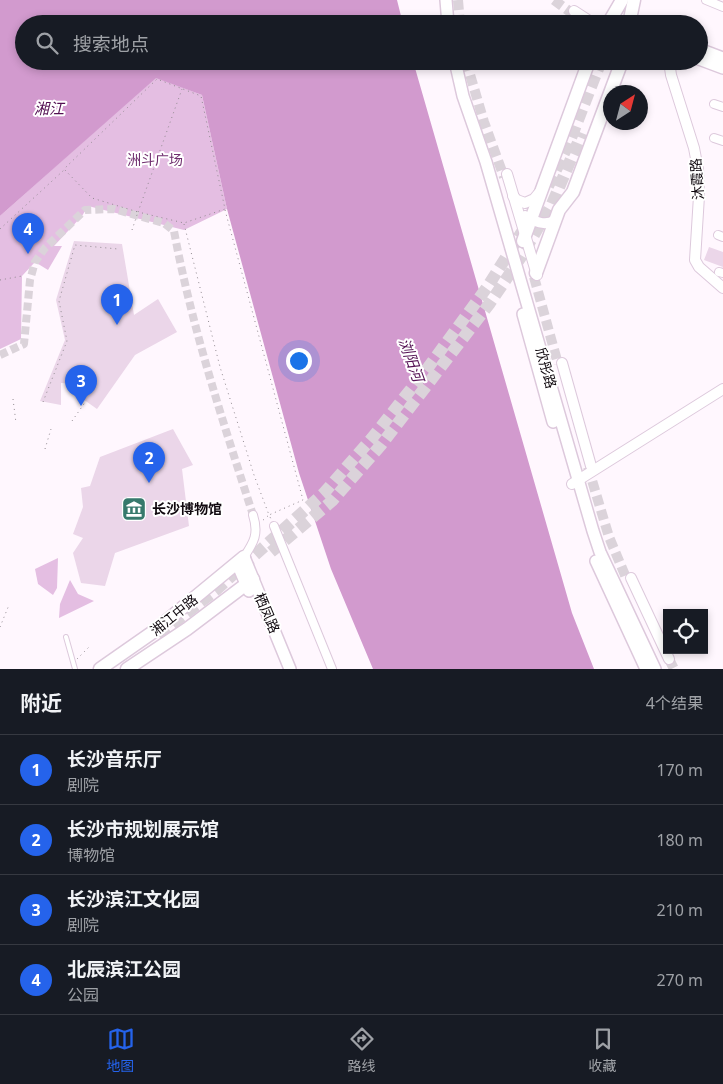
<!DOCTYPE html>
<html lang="zh">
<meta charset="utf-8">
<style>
:root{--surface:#171b24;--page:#242831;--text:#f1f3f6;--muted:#9ea1a6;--line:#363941;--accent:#2563eb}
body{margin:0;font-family:"Noto Sans","Noto Sans SC",sans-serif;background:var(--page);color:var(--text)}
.controls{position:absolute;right:15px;bottom:15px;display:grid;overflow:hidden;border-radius:0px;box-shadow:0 2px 8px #0003}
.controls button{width:45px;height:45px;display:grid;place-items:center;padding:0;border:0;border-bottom:1px solid var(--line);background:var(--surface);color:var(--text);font:25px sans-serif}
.compass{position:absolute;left:603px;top:85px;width:45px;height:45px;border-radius:50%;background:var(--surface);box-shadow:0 2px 8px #0003;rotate:36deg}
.you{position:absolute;left:298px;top:360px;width:18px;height:18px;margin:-12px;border:4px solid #fff;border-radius:50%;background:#1a73e8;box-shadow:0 0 0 8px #1a73e833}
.badge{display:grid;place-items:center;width:32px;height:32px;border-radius:50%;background:var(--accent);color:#fff;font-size:16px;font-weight:700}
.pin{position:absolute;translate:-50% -41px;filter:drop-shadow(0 1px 2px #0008)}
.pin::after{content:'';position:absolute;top:26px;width:18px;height:15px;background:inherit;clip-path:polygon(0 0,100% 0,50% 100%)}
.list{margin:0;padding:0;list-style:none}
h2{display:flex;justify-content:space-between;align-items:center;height:65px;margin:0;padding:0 20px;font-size:21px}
h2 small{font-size:16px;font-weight:400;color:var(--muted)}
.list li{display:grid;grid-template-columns:32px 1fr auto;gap:15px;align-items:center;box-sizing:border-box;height:70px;padding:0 20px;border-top:1px solid var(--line)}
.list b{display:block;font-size:19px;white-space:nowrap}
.list p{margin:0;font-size:16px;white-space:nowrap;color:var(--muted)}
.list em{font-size:16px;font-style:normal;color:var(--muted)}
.icon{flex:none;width:28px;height:28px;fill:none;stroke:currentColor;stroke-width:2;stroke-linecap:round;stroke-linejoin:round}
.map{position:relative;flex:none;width:723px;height:669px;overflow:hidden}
.search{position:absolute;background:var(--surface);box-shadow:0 2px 8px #0003;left:15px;right:15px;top:15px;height:55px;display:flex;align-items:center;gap:12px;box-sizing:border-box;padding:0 18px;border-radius:28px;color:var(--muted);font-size:19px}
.sheet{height:345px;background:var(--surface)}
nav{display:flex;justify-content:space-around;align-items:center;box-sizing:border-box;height:70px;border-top:1px solid var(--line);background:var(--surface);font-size:14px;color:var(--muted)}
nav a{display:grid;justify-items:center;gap:2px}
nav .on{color:var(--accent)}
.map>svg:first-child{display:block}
.green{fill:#e4bee2}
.water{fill:#d29ace}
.building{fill:#ebd6e9}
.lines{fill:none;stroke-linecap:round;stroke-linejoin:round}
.minor-tunnel{stroke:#dbd3da;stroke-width:8;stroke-dasharray:8 4;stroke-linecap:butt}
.tertiary-tunnel{stroke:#dbd3da;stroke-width:10;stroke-dasharray:10 5;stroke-linecap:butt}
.primary-tunnel{stroke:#dbd3da;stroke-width:12;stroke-dasharray:12 6;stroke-linecap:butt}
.service-casing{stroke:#ddc9dc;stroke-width:6}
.minor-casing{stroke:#ddc9dc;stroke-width:10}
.tertiary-casing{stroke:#ddc9dc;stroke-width:12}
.secondary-casing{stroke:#ddc9dc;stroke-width:14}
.primary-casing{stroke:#ddc9dc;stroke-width:15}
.path{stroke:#918a90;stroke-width:1;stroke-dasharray:1 4;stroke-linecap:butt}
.service{stroke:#fff;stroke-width:4}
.minor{stroke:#fff;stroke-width:8}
.tertiary{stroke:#fff;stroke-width:10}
.secondary{stroke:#fff;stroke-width:11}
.primary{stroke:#fff;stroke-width:12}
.labels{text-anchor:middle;stroke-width:4;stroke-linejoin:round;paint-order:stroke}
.park-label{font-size:14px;fill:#6f2d6e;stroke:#fff}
.street-label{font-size:14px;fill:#10090f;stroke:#fff}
.poi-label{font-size:14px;font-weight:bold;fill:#10090f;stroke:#fff;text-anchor:start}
.water-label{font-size:15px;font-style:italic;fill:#541153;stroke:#fff}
</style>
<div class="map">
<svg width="723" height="669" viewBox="0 0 723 669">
<rect width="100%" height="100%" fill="#fff7fe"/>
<g class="green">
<path d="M156 77 202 95 227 209 184 230 88 206 82 216 54 246H62L48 270 35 262 22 276 21 339 0 349V216Z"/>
<path d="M58 558 57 588 53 595 38 584 35 569Z"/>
<path d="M70 580 78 594 94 601 59 618 60 604Z"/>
</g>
<path class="water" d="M0 0H397L403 24H24V61H413L572 613 594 669H373L331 569 299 473 227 209 202 95 156 78 0 216Z"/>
<g class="building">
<path d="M74 241 122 244 134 315 158 299 177 332 135 355 97 409 73 392 77 384 61 383V405L40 401 65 340 56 300Z"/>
<path d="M709 247 723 252V267L704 260Z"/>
<path d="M173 429 193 465 182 469 189 526 115 553 105 586 81 583 73 553 83 538 73 534 83 507 81 488 90 486 100 457Z"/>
</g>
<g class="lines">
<path class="minor-tunnel" d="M0 355 24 344 30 280 35 262 45 248 85 210 114 209 164 223 174 231C192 328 223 422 253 515"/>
<g class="tertiary-tunnel">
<path d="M458 0 460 24"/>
<path d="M554 0 573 14"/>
<path d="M466 61 484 122 504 177"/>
<path d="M534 277 558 364"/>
<path d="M588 467 609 537 627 580"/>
<path d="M669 659 674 669"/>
</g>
<g class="primary-tunnel">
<path d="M548 186 569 143 601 61"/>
<path d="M271 552 332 501 381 445 490 303 521 257 552 204 582 133"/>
<path d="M158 635 217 589 324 493 372 438 427 369 488 286 525 227"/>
</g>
<defs>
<path id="service" d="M66 637 75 669"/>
<g id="minor">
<path d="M706 0 723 7"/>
<path d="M714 104 723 107"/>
<path d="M714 138 723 141"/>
<path d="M718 235 723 237"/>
<path d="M719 272 723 273"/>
<path d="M274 526 332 669"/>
<path d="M244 557C254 542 259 534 253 515"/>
</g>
<g id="tertiary">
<path d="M574 11 594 24"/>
<path d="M669 61 671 75 694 148 698 169 699 196 695 260 699 267 723 288"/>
<path d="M507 174 537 275"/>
<path d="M513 196 517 200 525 203 534 199 539 193"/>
<path d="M525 216C534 221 545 227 555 220"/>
<path d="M562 363 591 466"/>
<path d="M572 484 723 389"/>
<path d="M631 578 669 659"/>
</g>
<g id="secondary">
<path d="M446 0 448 24"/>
<path d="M699 49 723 58"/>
<path d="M699 59 723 68"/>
<path d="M455 61 463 96 486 162 593 531 600 552 655 669"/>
<path d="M523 314 553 422"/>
<path d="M244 557 290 669"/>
<path d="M596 561 646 669"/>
<path d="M237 563 249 591"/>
</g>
<g id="primary">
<path d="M608 24 622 0"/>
<path d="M629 24 634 0"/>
<path d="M523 241 589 61"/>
<path d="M536 273 559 210 573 192 622 61"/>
<path d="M100 669 153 632 244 557"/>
<path d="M127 669 187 629 253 579"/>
</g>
</defs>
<use href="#service" class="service-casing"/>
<use href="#minor" class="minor-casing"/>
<use href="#tertiary" class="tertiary-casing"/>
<use href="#secondary" class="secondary-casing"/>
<use href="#primary" class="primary-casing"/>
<g class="path">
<path d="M225 210 303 500 269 515 271 519"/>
<path d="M184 224 220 367 254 475 269 515 262 521"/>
<path d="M0 229 64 170"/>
<path d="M132 230 138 212 92 198 64 169 157 79 201 96 225 209 184 223 138 212 182 89"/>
<path d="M0 280 22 276"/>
<path d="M13 399 16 423"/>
<path d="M43 402 67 341 59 301 75 245 118 249"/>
<path d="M72 421 86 401"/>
<path d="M45 449 51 429"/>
<path d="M0 627 9 605"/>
<path d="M77 659 90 646"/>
</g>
<use href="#service" class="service"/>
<use href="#minor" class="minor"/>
<use href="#tertiary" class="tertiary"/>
<use href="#secondary" class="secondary"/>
<use href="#primary" class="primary"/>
</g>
<defs>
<symbol id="museum-square" viewBox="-11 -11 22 22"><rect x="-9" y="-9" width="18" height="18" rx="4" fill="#36796c" stroke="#fff"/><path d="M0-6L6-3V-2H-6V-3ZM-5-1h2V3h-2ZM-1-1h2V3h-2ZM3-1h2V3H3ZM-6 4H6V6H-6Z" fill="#fff"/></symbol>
</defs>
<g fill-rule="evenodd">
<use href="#museum-square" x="120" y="495" width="28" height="28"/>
</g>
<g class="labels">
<g class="park-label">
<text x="155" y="165">洲斗广场</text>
</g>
<g class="street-label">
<text transform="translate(697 179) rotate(-94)" y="5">沐霞路</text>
<text transform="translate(546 368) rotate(74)" y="5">欣彤路</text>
<text transform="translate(267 613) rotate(67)" y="5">栖凤路</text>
<text transform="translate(174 615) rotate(-39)" y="5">湘江中路</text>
</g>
<g class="poi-label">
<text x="152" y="514">长沙博物馆</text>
</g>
<g class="water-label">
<text x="49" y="114">湘江</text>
<text transform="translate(411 360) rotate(70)" y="5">浏阳河</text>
</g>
</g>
</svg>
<div class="controls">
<button><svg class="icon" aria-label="locate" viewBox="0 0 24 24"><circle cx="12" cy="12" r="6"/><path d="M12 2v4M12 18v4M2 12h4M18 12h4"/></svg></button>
</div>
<svg class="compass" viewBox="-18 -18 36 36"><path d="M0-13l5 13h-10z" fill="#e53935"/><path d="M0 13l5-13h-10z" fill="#9ea1a6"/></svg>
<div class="you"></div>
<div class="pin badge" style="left:117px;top:325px">1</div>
<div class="pin badge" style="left:149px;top:483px">2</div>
<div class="pin badge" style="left:81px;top:406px">3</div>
<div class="pin badge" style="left:28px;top:254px">4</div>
<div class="search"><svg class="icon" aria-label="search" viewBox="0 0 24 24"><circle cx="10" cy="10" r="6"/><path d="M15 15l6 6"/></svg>搜索地点</div>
</div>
<section class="sheet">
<h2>附近<small>4个结果</small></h2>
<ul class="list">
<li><span class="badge">1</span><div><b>长沙音乐厅</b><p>剧院</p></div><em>170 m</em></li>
<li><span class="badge">2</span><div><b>长沙市规划展示馆</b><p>博物馆</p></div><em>180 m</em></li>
<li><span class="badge">3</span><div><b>长沙滨江文化园</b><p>剧院</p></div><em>210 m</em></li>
<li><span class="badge">4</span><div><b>北辰滨江公园</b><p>公园</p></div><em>270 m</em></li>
</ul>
</section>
<nav>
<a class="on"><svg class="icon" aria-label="map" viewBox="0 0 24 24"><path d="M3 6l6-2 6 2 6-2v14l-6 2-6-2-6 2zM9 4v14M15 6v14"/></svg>地图</a>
<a><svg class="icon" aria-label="directions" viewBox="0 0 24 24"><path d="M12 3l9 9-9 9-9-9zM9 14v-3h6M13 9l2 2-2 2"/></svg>路线</a>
<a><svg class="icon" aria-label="saved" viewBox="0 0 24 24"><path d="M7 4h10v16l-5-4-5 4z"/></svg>收藏</a>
</nav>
